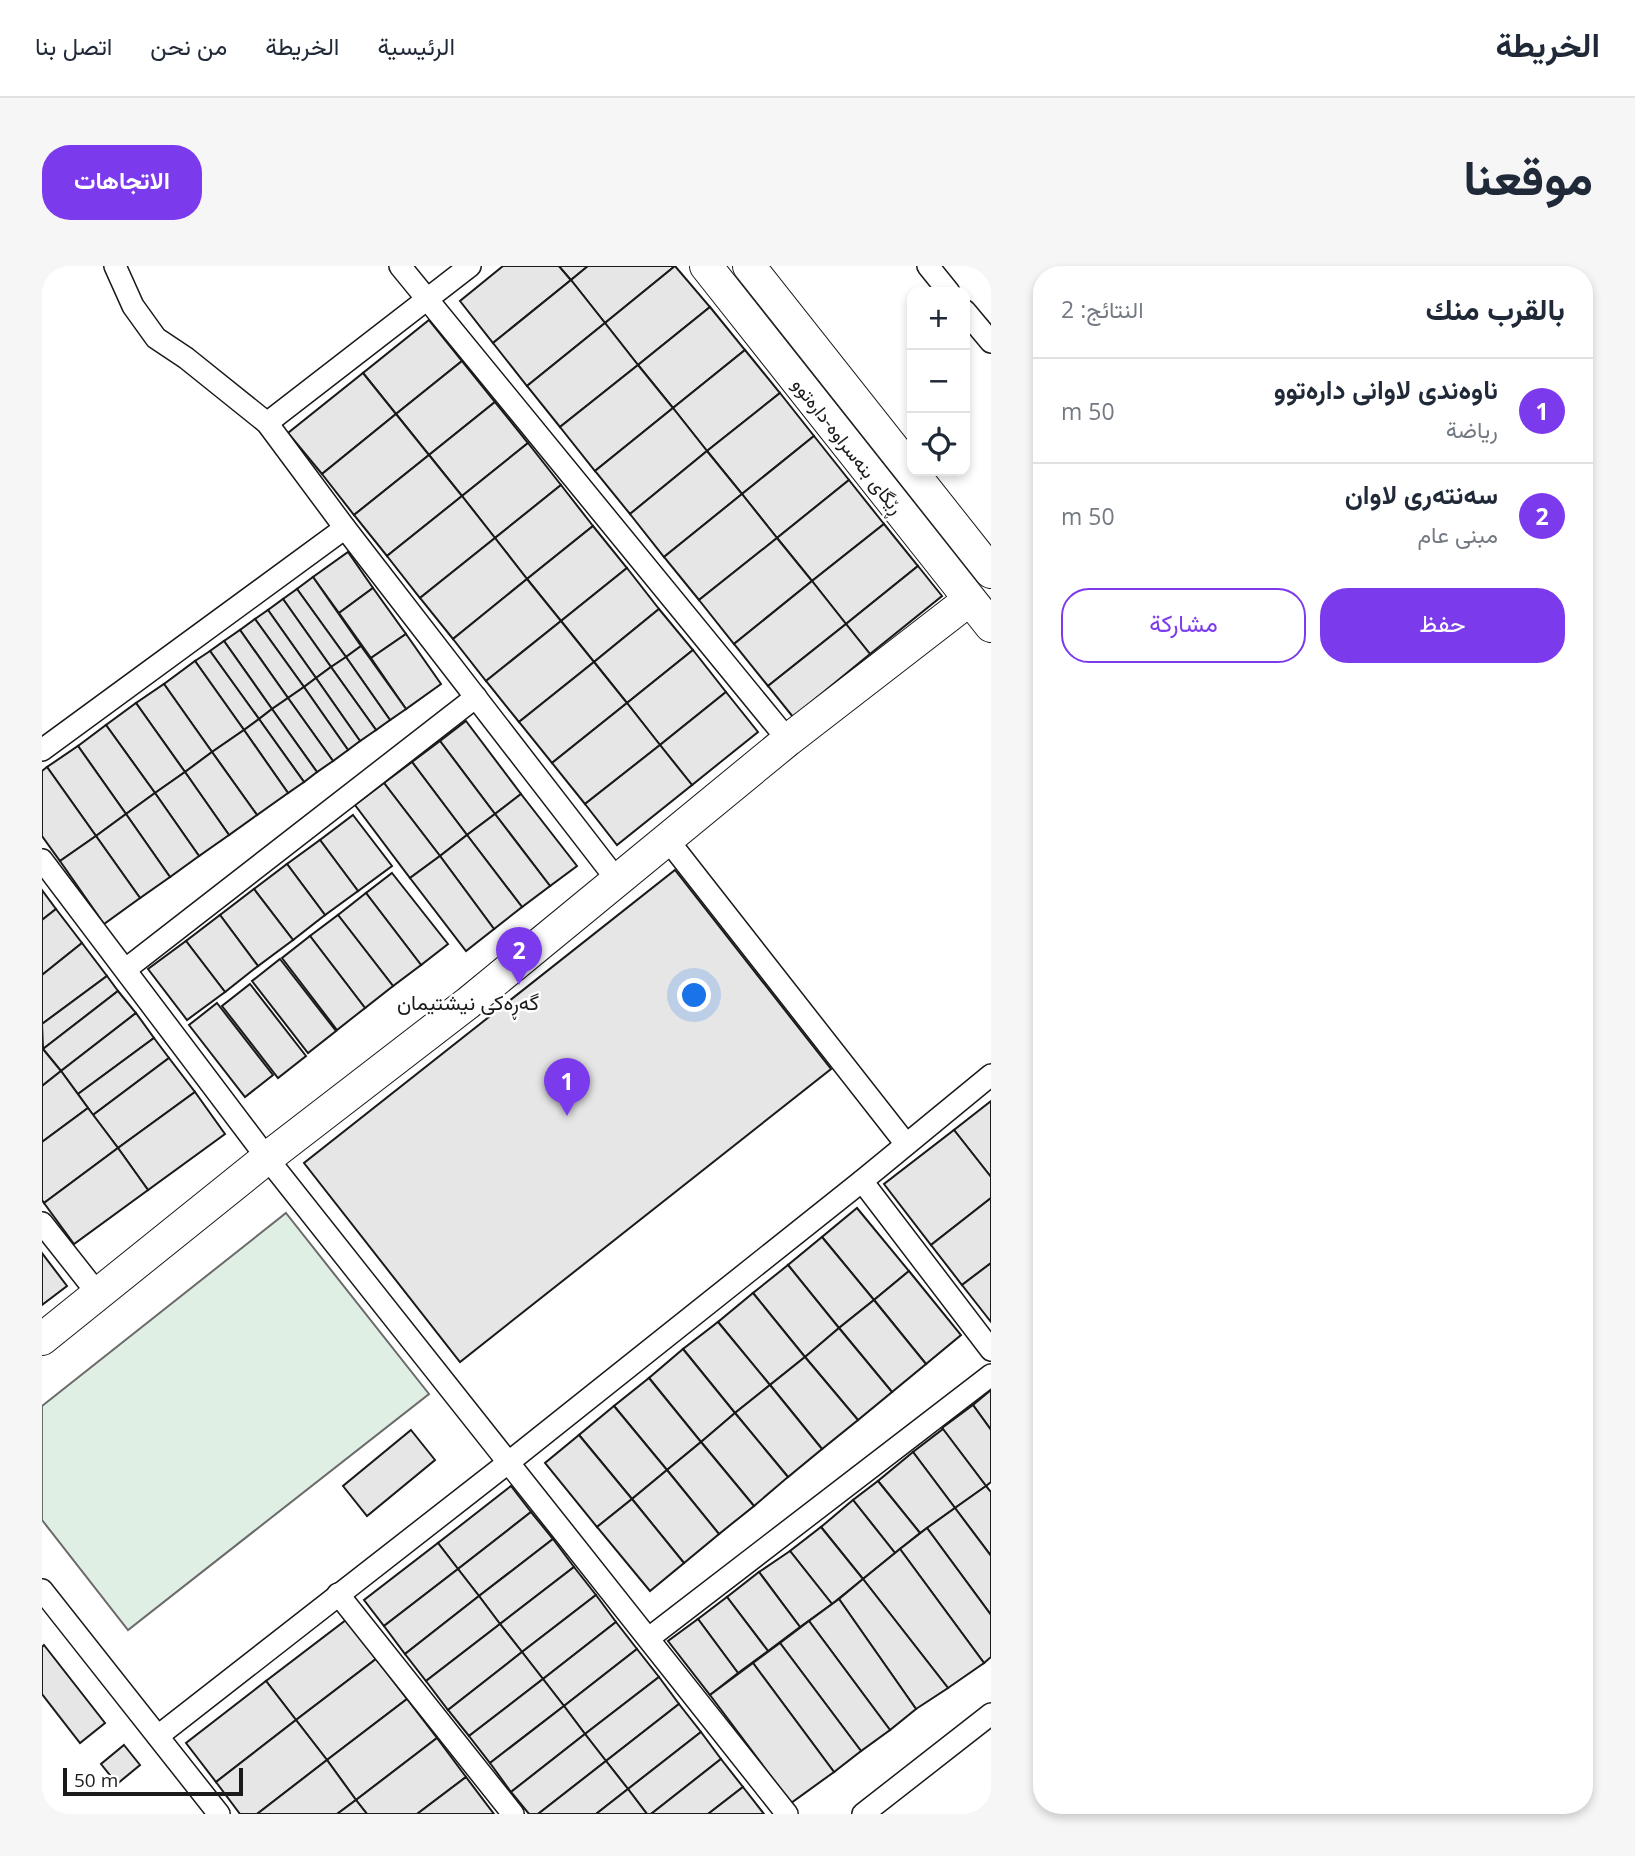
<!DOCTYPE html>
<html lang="ar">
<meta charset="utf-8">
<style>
:root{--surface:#fff;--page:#f6f6f7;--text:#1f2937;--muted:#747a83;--line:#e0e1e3;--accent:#7c3aed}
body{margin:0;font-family:"Open Sans",Vazirmatn,sans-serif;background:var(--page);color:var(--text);direction:rtl}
.controls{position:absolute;right:21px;top:21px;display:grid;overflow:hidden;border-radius:14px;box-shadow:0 4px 10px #0003}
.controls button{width:63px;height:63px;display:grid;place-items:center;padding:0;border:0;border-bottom:2px solid var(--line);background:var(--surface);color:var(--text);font:35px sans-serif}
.scale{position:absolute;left:21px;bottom:18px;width:180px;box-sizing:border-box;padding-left:7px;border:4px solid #1a1a1a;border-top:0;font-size:19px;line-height:24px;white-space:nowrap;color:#1a1a1a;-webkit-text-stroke:5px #fff;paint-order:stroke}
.you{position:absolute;left:653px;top:730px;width:24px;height:24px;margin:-18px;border:5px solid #fff;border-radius:50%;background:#1a73e8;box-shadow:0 0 0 10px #1a73e833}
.badge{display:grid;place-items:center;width:46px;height:46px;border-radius:50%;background:var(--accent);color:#fff;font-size:23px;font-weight:700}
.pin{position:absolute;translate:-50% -58px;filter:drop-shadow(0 2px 4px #0008)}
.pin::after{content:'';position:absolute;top:37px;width:24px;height:21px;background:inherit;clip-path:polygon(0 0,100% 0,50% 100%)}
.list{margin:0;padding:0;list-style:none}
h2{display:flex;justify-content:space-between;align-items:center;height:91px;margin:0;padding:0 28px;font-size:30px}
h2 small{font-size:23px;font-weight:400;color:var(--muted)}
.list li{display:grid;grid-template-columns:46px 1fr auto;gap:21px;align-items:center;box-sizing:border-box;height:105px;padding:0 28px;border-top:2px solid var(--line)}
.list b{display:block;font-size:26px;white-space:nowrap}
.list p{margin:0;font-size:23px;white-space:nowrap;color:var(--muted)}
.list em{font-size:23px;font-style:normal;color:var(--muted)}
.actions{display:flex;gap:14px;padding:21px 28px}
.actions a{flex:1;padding:16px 0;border:2px solid var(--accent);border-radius:28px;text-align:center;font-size:24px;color:var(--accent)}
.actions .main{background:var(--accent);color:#fff}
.icon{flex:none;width:38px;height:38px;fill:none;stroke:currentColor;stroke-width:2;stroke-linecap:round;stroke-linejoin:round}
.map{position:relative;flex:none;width:949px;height:1548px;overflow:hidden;direction:ltr;border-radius:28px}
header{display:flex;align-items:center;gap:42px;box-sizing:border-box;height:98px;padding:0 35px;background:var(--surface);border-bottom:2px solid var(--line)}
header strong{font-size:33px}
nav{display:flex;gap:38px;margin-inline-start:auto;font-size:24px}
.intro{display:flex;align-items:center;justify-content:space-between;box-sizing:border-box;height:168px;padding:0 42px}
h1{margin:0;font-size:49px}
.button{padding:18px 32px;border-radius:28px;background:var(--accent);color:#fff;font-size:24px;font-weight:700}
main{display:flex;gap:42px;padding:0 42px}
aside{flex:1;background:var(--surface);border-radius:28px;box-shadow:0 4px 10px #0003}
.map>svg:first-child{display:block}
.green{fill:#e0efe3;stroke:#6a6a6a;stroke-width:2}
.building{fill:#e6e6e6;stroke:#1a1a1a;stroke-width:2}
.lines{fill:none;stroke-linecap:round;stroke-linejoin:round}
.street-casing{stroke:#1a1a1a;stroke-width:24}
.secondary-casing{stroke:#1a1a1a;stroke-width:34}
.street{stroke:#fff;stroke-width:21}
.secondary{stroke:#fff;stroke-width:32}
.labels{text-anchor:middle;stroke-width:5;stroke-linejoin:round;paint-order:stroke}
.street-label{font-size:19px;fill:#1a1a1a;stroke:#fff}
.neighbourhood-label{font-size:21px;fill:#1a1a1a;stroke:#fff}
</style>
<header>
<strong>الخريطة</strong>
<nav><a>الرئيسية</a><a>الخريطة</a><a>من نحن</a><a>اتصل بنا</a></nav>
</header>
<div class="intro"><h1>موقعنا</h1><a class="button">الاتجاهات</a></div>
<main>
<aside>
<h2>بالقرب منك<small>النتائج: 2</small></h2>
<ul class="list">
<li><span class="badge">1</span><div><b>ناوەندی لاوانی دارەتوو</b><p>رياضة</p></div><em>50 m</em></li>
<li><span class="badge">2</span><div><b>سەنتەری لاوان</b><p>مبنى عام</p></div><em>50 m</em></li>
</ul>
<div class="actions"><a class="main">حفظ</a><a>مشاركة</a></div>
</aside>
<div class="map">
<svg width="949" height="1548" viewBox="0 0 949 1548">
<rect width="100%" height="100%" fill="#fff"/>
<path class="green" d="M244 947 387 1128 86 1364 0 1254V1140Z"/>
<g class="building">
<path d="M461 0H517L529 14 451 77 418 35Z"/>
<path d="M517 0H546L529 14Z"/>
<path d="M546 0H633L563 57 529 14Z"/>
<path d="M633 0 668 41 596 99 563 57Z"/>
<path d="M529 14 563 57 485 120 451 77Z"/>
<path d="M668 41 703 84 631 142 596 99Z"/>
<path d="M387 54 420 95 354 148 321 107Z"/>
<path d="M563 57 596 99 518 161 485 120Z"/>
<path d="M703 84 738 127 665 185 631 142Z"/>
<path d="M420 95 453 136 387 189 354 148Z"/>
<path d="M596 99 631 142 553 205 518 161Z"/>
<path d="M321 107 354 148 280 208 246 167Z"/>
<path d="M738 127 772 170 700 228 665 185Z"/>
<path d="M453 136 486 177 420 230 387 189Z"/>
<path d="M631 142 665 185 588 248 553 205Z"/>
<path d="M354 148 387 189 312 249 280 208Z"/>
<path d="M772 170 807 214 735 272 700 228Z"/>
<path d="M486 177 519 219 453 272 420 230Z"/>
<path d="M665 185 700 228 622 291 588 248Z"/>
<path d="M387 189 420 230 345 290 312 249Z"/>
<path d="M807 214 842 258 770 315 735 272Z"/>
<path d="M519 219 551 260 485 313 453 272Z"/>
<path d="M700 228 735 272 657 334 622 291Z"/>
<path d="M420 230 453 272 378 332 345 290Z"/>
<path d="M842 258 876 300 804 358 770 315Z"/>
<path d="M551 260 585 302 519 355 485 313Z"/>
<path d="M453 272 485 313 411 373 378 332Z"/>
<path d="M735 272 770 315 692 378 657 334Z"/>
<path d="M306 286 331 322 297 347 271 311Z"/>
<path d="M876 300 900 330 828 388 804 358Z"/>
<path d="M585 302 617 343 552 396 519 355Z"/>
<path d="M271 311 319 380 304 391 255 323Z"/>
<path d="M485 313 519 355 444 415 411 373Z"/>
<path d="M770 315 804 358 726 420 692 378Z"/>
<path d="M331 322 364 368 329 392 297 347Z"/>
<path d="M255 323 304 391 289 401 241 333Z"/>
<path d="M241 333 289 401 274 412 226 344Z"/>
<path d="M617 343 651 384 585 437 552 396Z"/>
<path d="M226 344 274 412 262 421 213 353Z"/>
<path d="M213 353 262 421 246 432 198 364Z"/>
<path d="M519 355 552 396 477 456 444 415Z"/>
<path d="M804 358 828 388 751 451 726 420Z"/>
<path d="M198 364 246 432 230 443 182 375Z"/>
<path d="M364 368 399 418 364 443 329 392Z"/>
<path d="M182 375 230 443 217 453 168 385Z"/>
<path d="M319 380 364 443 348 454 304 391Z"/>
<path d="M651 384 684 426 618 479 585 437Z"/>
<path d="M168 385 217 453 202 464 153 395Z"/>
<path d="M304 391 348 454 334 464 289 401Z"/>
<path d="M153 395 202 464 170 486 122 418Z"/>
<path d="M552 396 585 437 510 497 477 456Z"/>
<path d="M289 401 334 464 318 475 274 412Z"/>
<path d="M274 412 318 475 306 484 262 421Z"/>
<path d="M122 418 170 486 143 506 94 437Z"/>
<path d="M262 421 306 484 291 495 246 432Z"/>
<path d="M684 426 716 466 650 519 618 479Z"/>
<path d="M246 432 291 495 275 506 230 443Z"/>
<path d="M94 437 143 506 113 527 64 459Z"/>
<path d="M585 437 618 479 543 538 510 497Z"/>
<path d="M230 443 275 506 262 516 217 453Z"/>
<path d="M217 453 262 516 246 527 202 464Z"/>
<path d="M424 455 479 528 453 548 398 475Z"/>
<path d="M64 459 113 527 84 548 36 480Z"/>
<path d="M202 464 246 527 215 549 170 486Z"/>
<path d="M398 475 453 548 425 569 370 496Z"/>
<path d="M618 479 650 519 575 579 543 538Z"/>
<path d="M36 480 84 548 54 570 5 501Z"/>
<path d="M170 486 215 549 187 569 143 506Z"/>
<path d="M370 496 425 569 398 590 342 517Z"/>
<path d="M5 501 54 570 18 595 0 570V505Z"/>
<path d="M143 506 187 569 157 590 113 527Z"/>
<path d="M342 517 398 590 368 612 313 539Z"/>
<path d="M113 527 157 590 128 611 84 548Z"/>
<path d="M479 528 535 600 508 620 453 548Z"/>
<path d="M84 548 128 611 98 632 54 570Z"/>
<path d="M453 548 508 620 480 641 425 569Z"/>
<path d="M311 549 350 600 316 625 278 574Z"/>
<path d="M425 569 480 641 452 663 398 590Z"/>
<path d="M54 570 98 632 62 658 18 595Z"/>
<path d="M278 574 316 625 283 649 245 598Z"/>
<path d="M398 590 452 663 424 685 368 612Z"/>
<path d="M245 598 283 649 251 674 212 623Z"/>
<path d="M633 604 789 803 418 1096 262 897Z"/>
<path d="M350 607 406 678 379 699 324 627Z"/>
<path d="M212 623 251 674 216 700 178 649Z"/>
<path d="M0 624 14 643 0 654Z"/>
<path d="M324 627 379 699 351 720 296 649Z"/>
<path d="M14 643 40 677 0 709V654Z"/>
<path d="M178 649 216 700 183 726 144 675Z"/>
<path d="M296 649 351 720 323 742 268 670Z"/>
<path d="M268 670 323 742 295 764 240 692Z"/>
<path d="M144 675 183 726 145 754 106 703Z"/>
<path d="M40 677 65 710 0 758V709Z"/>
<path d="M238 693 294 765 266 787 210 715Z"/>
<path d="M65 710 76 725 1 783 0 758Z"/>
<path d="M208 718 264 790 236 812 180 740Z"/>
<path d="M76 725 94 747 19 805 1 783Z"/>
<path d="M175 737 231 809 203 831 147 759Z"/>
<path d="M94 747 112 772 36 828 19 805Z"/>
<path d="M112 772 127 792 51 849 36 828Z"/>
<path d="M0 782 19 805 0 820Z"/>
<path d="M127 792 153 826 76 882 51 849Z"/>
<path d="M19 805 46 842 0 876V820Z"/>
<path d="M153 826 183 868 106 924 76 882Z"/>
<path d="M949 835V911L912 864Z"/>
<path d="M46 842 76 882 2 937 0 934V876Z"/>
<path d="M912 864 949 911V932L889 979 842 918Z"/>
<path d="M76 882 106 924 32 978 2 937Z"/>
<path d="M949 932V997L920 1019 889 979Z"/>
<path d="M815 942 867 1005 832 1034 780 971Z"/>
<path d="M780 971 832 1034 797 1062 746 999Z"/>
<path d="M0 987 25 1020 0 1039Z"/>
<path d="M949 997V1056L920 1019Z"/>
<path d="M746 999 797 1062 763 1091 711 1027Z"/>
<path d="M867 1005 919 1069 884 1098 832 1034Z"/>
<path d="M711 1027 763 1091 728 1119 676 1056Z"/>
<path d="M832 1034 884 1098 850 1126 797 1062Z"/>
<path d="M676 1056 728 1119 693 1147 641 1083Z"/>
<path d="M797 1062 850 1126 816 1154 763 1091Z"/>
<path d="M641 1083 693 1147 659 1176 607 1112Z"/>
<path d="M763 1091 816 1154 780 1183 728 1119Z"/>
<path d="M607 1112 659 1176 625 1204 572 1140Z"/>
<path d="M728 1119 780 1183 746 1211 693 1147Z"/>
<path d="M949 1124V1164L931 1139Z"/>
<path d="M931 1139 949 1164V1216L944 1220 900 1162Z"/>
<path d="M572 1140 625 1204 590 1233 537 1169Z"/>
<path d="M693 1147 746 1211 712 1240 659 1176Z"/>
<path d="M901 1163 944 1220 913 1242 871 1186Z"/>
<path d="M369 1164 393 1194 325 1250 301 1220Z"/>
<path d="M537 1169 590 1233 555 1261 503 1197Z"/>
<path d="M659 1176 712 1240 677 1268 625 1204Z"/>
<path d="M871 1186 913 1242 878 1267 836 1215Z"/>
<path d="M625 1204 677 1268 642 1297 590 1233Z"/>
<path d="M836 1215 878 1267 853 1287 811 1234Z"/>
<path d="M469 1220 489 1246 416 1303 396 1277Z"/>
<path d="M944 1220 949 1226V1290L913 1242Z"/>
<path d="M590 1233 642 1297 608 1325 555 1261Z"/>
<path d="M811 1234 853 1287 821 1313 779 1261Z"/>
<path d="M913 1242 949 1290V1349L885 1262Z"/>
<path d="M489 1246 511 1273 437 1330 416 1303Z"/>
<path d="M779 1261 821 1313 790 1338 748 1285Z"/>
<path d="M885 1262 949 1349V1391L942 1397 858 1283Z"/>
<path d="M511 1273 532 1301 458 1358 437 1330Z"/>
<path d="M396 1277 416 1303 342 1360 322 1334Z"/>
<path d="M858 1283 942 1397 906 1422 821 1313Z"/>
<path d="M748 1285 790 1338 758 1361 717 1306Z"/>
<path d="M532 1301 554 1329 480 1386 458 1358Z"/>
<path d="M416 1303 437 1330 363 1388 342 1360Z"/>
<path d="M717 1306 758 1361 726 1385 685 1331Z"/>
<path d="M821 1313 906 1422 874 1443 797 1333Z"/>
<path d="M554 1329 574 1356 501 1413 480 1386Z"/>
<path d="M437 1330 458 1358 384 1415 363 1388Z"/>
<path d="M685 1331 726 1385 696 1407 656 1353Z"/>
<path d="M797 1333 874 1443 848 1464 767 1355Z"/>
<path d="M656 1353 696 1407 668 1429 626 1375Z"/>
<path d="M304 1354 334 1393 254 1454 224 1415Z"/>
<path d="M767 1355 848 1464 819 1485 738 1377Z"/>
<path d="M574 1356 595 1383 522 1440 501 1413Z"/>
<path d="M458 1358 480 1386 406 1444 384 1415Z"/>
<path d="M738 1377 819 1485 792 1506 711 1397Z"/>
<path d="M2 1379 63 1457 38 1477 0 1428V1381Z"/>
<path d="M595 1383 617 1411 543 1468 522 1440Z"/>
<path d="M480 1386 501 1413 427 1470 406 1444Z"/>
<path d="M334 1393 365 1433 285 1494 254 1454Z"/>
<path d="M711 1397 792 1506 749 1537 668 1429Z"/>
<path d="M617 1411 637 1438 564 1495 543 1468Z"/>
<path d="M501 1413 522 1440 448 1497 427 1470Z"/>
<path d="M224 1415 254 1454 174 1516 144 1477Z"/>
<path d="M365 1433 395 1472 314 1534 285 1494Z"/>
<path d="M637 1438 659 1466 586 1523 564 1495Z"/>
<path d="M522 1440 543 1468 469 1526 448 1497Z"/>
<path d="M254 1454 285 1494 215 1548H198L174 1516Z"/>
<path d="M659 1466 679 1493 609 1548H605L586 1523Z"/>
<path d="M543 1468 564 1495 496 1548H487L469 1526Z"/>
<path d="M395 1472 424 1511 375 1548H325L314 1534Z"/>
<path d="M82 1479 98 1499 75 1518 59 1498Z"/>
<path d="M679 1493 701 1521 666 1548H609Z"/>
<path d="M285 1494 314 1534 295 1548H215Z"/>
<path d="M564 1495 586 1523 554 1548H496Z"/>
<path d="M424 1511 452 1548H375Z"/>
<path d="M701 1521 722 1548H666Z"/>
<path d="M586 1523 605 1548H554Z"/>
<path d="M314 1534 325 1548H295Z"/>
</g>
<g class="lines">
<defs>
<g id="street">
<path d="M73 0 91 40 114 72 144 92 225 157 303 262 575 614"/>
<path d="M358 0 746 474"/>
<path d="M886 0 907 26"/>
<path d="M923 45 949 76"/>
<path d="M225 157 428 0"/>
<path d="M0 484 303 262"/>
<path d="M625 573 864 878"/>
<path d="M0 594 225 892 745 1548"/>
<path d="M84 703 434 431"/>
<path d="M820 915 949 1084"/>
<path d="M0 957 56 1028"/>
<path d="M0 1324 177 1548"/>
<path d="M296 1328 471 1548"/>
<path d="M607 1372 949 1109"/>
<path d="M116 1470 467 1196 820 915 949 809"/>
<path d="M821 1548 949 1448"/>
</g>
<g id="secondary">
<path d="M664 0 949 360"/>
<path d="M707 0 949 306"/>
<path d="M0 1073 225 892 426 737 746 474 927 334"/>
</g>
</defs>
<use href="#street" class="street-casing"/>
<use href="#secondary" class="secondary-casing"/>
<use href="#street" class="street"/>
<use href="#secondary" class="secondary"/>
</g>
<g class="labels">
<g class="street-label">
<text transform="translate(806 180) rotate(52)" y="7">ڕێگای بنەسراوە-دارەتوو</text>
</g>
<g class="neighbourhood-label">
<text x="426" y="744">گەڕەکی نیشتیمان</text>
</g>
</g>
</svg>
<div class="controls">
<button>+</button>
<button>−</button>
<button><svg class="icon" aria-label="locate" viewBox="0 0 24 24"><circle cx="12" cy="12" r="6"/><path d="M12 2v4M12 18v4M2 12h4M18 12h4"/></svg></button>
</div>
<div class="scale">50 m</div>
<div class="you"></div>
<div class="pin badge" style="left:525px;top:850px">1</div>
<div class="pin badge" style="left:477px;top:719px">2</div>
</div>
</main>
